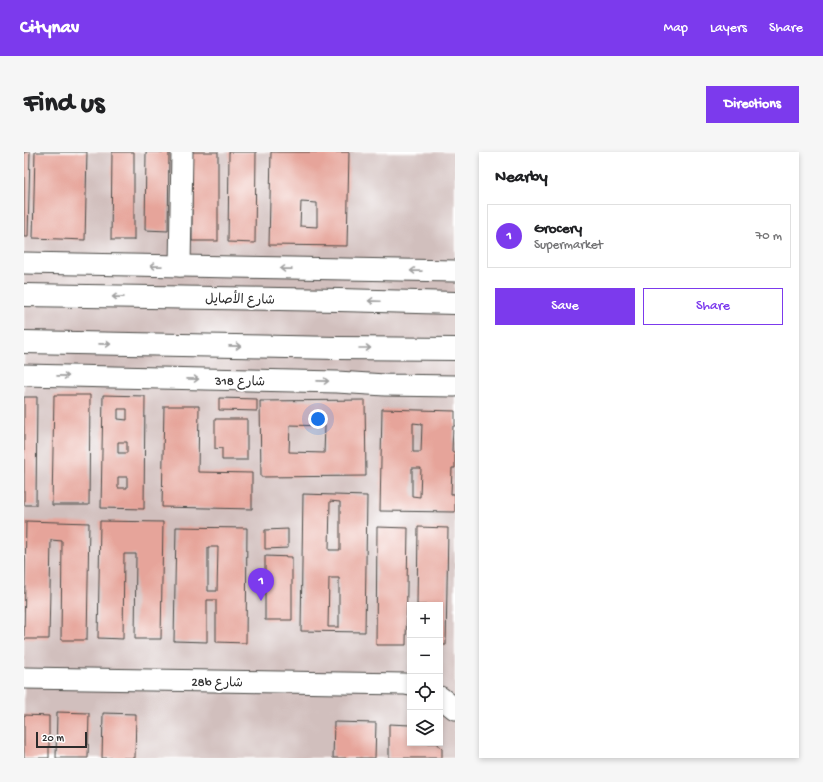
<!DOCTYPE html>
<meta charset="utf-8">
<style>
:root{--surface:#fff;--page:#f6f6f6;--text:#202124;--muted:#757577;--line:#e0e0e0;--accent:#7c3aed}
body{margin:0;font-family:"Gochi Hand","Playpen Sans Arabic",sans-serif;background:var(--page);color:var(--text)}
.controls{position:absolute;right:12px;bottom:12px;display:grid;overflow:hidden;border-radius:0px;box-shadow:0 2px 6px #0003}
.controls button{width:36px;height:36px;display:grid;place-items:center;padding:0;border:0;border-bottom:1px solid var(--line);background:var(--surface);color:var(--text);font:20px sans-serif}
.scale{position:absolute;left:12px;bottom:10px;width:51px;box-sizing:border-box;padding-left:4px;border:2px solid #2b2b2b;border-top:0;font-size:11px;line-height:14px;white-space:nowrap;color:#2b2b2b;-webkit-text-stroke:3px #fff;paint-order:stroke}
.you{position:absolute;left:294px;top:267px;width:14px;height:14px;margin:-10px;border:3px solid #fff;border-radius:50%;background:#1a73e8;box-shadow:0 0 0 6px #1a73e833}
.badge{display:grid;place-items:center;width:26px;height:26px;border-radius:50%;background:var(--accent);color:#fff;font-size:13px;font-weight:700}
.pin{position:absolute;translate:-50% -33px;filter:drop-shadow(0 1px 2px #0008)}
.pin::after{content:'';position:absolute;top:21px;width:14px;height:12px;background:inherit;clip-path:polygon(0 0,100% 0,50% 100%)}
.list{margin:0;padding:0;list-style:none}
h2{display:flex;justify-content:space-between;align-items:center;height:52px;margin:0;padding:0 16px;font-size:17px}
h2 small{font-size:13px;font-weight:400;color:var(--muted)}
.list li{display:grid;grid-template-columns:26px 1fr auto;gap:12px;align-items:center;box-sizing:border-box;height:64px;margin:0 8px 8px;padding:0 8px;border:1px solid var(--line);border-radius:0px}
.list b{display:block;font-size:15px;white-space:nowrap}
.list p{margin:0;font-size:13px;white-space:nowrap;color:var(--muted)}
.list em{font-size:13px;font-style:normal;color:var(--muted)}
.actions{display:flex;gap:8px;padding:12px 16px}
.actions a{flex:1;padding:9px 0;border:1px solid var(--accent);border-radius:0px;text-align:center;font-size:14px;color:var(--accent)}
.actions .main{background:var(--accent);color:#fff}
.icon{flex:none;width:22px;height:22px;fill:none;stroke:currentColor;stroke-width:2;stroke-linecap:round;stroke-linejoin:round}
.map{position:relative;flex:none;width:431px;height:606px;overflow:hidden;border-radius:0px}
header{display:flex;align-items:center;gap:24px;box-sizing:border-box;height:56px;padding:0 20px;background:var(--accent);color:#fff}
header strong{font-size:19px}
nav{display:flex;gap:22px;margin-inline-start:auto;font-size:14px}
.intro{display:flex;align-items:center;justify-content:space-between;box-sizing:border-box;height:96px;padding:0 24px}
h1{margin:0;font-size:28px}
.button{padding:10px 18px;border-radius:0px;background:var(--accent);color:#fff;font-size:14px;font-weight:700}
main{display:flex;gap:24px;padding:0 24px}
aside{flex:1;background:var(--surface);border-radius:0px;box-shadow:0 2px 6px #0003}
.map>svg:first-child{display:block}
.industrial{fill:#d1bfbd;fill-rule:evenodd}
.building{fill:#e6a49a;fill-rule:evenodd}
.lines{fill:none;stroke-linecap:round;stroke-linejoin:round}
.minor-casing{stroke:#494844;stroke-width:23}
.major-casing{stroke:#494844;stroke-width:24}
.minor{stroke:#fff;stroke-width:21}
.major{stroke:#fff;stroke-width:22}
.oneway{stroke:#a0a0a0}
.labels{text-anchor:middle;stroke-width:4;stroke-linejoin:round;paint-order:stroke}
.street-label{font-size:13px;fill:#2b2b2b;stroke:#fff}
</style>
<header>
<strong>Citynav</strong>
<nav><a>Map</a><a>Layers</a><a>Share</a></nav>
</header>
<div class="intro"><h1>Find us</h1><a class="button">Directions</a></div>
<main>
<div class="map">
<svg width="431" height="606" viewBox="0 0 431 606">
<rect width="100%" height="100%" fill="#fff"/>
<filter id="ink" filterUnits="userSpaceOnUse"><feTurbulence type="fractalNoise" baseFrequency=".025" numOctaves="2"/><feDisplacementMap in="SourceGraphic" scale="8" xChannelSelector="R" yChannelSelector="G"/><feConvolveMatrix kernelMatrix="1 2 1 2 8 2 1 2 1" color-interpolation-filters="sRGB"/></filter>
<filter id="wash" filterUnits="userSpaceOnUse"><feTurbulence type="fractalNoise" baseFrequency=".012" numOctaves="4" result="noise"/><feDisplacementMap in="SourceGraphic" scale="16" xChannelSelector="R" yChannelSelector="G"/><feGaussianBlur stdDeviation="0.9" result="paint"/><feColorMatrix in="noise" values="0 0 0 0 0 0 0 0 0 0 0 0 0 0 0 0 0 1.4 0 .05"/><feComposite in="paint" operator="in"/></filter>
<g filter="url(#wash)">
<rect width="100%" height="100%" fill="#f6e9d4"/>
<path class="industrial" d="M0 0H431V606H0ZM386 453H416V591H386Z"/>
<g id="blocks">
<g class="building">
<path d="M0 0H6L4 85H0Z"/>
<path d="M11 0H63L61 88 9 86Z"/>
<path d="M88 0H110V88H87Z"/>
<path d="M122 0H145L144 79 121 78Z"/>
<rect x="168" y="0" width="26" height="89"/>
<path d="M205 0H232L231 91 204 90Z"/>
<path d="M247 0H325L323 94 245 93ZM277 50 293 51V75L276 74Z"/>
<path d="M30 243H66L65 353H28Z"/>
<path d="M79 243 121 244 120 357 77 356ZM94 257H103V268L94 267ZM94 290H103V301H94ZM94 325H103V336H94Z"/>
<path d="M0 245H13L12 353H0Z"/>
<path d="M195 246 233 247V259L195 258Z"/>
<path d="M341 248 342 324 237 325 236 249ZM266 273 301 274 300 301 265 300Z"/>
<path d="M140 254H175L174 320 228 321V357L138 355Z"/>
<path d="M358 257 431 259V274H429L428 300H431V316H428L427 342H431V360L356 359ZM389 271 398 272 397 300H389ZM388 316H397L396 345 388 344Z"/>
<path d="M191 267H223V308H198V296L191 297Z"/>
<path d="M279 342 343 344 341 480 277 479ZM306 349 316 350V398H305ZM305 426H315V475H304Z"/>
<path d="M2 369 65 371 63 488H37L38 389 27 388 25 487H0Z"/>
<path d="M76 369 139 370 137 487H111L112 402H100L99 487 74 486Z"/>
<path d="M152 375 223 376 222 491 192 490V448H183V490L150 489ZM184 395H194L193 439H184Z"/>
<path d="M353 375 384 376 382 493H352Z"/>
<path d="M394 375 424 376 422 493H416V453H393Z"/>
<path d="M264 377V396L241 397V378Z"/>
<path d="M241 404 268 405V468H241Z"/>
<path d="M33 560 65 561 64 606H32Z"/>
<path d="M79 561 112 562 111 606H78Z"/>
<path d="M0 563 25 564V606H0Z"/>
<path d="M310 570 352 571 351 606H309Z"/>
<path d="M365 572 386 573V591H413L418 597V606H365Z"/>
</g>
</g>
</g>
<g filter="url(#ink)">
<use href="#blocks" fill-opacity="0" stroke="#494844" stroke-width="1"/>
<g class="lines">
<defs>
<g id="minor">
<path d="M0 111 431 119"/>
<path d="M156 114 158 0"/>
<path d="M0 223 313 230 361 233 431 234"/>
<path d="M0 526 381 532 386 533"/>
<path d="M416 545 431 557"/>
</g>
<g id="major">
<path d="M0 143 315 148 431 151"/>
<path d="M0 190 314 196 431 197"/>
</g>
</defs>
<use href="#minor" class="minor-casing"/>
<use href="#major" class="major-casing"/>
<use href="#minor" class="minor"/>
<use href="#major" class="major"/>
</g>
<defs><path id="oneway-shaft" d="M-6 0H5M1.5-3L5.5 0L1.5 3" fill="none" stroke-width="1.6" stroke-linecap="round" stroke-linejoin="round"/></defs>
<g class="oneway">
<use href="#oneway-shaft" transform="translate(132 114) rotate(-179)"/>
<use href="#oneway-shaft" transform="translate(262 117) rotate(-179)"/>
<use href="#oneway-shaft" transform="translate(392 119) rotate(-179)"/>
<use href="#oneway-shaft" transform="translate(94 145) rotate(-179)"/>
<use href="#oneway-shaft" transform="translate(350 149) rotate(-178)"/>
<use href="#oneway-shaft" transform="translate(81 192) rotate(1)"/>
<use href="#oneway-shaft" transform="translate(211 194) rotate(1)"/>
<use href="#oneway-shaft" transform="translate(341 196)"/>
<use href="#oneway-shaft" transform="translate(39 224) rotate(1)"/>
<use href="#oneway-shaft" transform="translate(169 227) rotate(1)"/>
<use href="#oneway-shaft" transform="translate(299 229) rotate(1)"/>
</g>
</g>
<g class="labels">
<g class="street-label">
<text transform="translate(216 146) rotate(1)" y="5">شارع الأصايل</text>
<text transform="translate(216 228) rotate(1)" y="5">شارع 318</text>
<text transform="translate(193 529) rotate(1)" y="5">28b شارع</text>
</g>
</g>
</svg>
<div class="controls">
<button>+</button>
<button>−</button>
<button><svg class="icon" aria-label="locate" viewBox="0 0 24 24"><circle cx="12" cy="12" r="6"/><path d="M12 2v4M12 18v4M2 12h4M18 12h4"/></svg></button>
<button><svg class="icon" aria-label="layers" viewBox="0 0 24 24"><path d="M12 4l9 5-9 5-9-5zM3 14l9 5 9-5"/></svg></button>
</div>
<div class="scale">20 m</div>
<div class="you"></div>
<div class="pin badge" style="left:237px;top:449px">1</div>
</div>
<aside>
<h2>Nearby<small></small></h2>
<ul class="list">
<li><span class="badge">1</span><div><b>Grocery</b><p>Supermarket</p></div><em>70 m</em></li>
</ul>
<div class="actions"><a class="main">Save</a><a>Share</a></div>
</aside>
</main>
